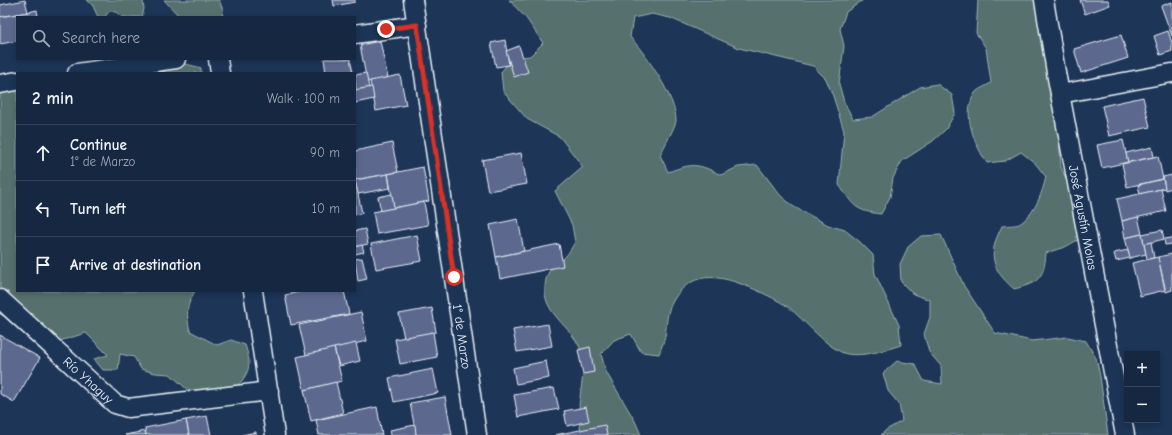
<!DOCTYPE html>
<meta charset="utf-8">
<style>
:root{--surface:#162841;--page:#23344c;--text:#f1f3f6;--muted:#9ea6b1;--line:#35445a}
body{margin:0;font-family:"Comic Neue",sans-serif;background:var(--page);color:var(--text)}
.controls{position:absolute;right:12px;bottom:12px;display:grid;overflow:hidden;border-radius:0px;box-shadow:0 2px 6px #0003}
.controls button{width:36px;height:36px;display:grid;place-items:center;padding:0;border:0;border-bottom:1px solid var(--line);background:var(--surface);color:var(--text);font:20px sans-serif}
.stop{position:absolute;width:12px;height:12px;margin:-9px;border:3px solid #d93025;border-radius:50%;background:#fff}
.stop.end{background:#d93025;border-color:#fff;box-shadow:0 1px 4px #0008}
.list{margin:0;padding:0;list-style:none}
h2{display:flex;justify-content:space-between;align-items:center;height:52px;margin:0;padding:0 16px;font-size:17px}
h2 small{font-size:13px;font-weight:400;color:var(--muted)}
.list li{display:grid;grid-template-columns:26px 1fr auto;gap:12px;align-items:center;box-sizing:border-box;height:56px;padding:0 16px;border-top:1px solid var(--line)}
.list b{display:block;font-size:15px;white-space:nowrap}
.list p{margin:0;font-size:13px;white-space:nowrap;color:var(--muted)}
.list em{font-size:13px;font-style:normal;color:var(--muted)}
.icon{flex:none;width:22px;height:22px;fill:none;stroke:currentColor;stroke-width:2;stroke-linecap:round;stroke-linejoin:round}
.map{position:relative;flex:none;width:1172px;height:435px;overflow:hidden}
.search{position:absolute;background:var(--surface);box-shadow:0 2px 6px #0003;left:16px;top:16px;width:340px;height:44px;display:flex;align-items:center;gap:10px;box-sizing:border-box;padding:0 14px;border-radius:0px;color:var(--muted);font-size:15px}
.panel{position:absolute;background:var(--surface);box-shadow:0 2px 6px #0003;left:16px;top:72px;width:340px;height:220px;border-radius:0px}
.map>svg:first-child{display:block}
.green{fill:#54706d;stroke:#9eb0b2}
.building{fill:#5d688f;stroke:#e8f1f8}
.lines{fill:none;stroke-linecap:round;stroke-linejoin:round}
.street-casing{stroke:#e8f1f8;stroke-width:21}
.street{stroke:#1d3557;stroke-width:18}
.route{stroke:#d93025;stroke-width:5}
.labels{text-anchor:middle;stroke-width:3;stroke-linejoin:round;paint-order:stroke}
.street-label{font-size:13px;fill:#e8f1f8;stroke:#1d3557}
</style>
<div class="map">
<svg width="1172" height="435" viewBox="0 0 1172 435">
<rect width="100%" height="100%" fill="#1d3557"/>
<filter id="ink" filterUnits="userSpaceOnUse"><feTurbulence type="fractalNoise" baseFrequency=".025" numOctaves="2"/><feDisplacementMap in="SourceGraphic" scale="8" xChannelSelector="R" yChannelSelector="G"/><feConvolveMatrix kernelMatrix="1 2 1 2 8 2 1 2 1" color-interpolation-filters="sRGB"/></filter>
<g filter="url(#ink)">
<g class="green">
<path d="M86 0H141L143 1 144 9 142 17H122L116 12 109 11 105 17H98L92 4Z"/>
<path d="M164 0H219L223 10 222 17H180Z"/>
<path d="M509 0H863L846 12 840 29 844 46 839 84 844 102 853 119 872 117 920 87 937 84 952 95 955 113 946 129 933 141 902 161 893 178 890 197 881 214C855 211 854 206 839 185L844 131 833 96 826 79 813 66 739 48 670 18 652 14 633 18 630 37C645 53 677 99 676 121 676 125 663 149 660 155L668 172C693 163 697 163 721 175L738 167 757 165 780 195 794 207 828 225 845 230 860 242 873 255 875 274 899 325 901 345C885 350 864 357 847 354 828 350 804 319 788 307 778 300 767 295 756 290 726 277 693 266 673 301 666 313 667 324 665 336 664 342 661 348 659 354L641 352 631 334 614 340 601 354 606 372 635 421 641 435H582C572 404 590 374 580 348 571 326 542 313 545 286 547 267 554 268 565 257 569 253 572 247 575 242L572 225 555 191 583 167 560 137 527 119 503 91 501 72 513 58 530 56 543 43 526 18Z"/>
<path d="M978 0H1050L1061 167 1069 186 1081 238 1065 247 1046 253C1044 278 1039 283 1014 289 990 268 988 254 1002 226 1008 225 1017 226 1021 223 1036 212 1042 193 1046 177L1035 163 1021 152 1005 161 987 163C975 145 961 114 975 93 978 89 986 86 991 83L986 48 976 33Z"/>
<path d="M186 64 201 68V73H159Z"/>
<path d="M0 85 17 91V291H195C186 306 186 313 190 331L217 345 231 340 245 345C252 365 250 372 236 388L191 393 170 374 155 373 141 369 134 357 120 354 118 370H103L94 359 108 355 86 333 56 342 0 314Z"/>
<path d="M941 235 964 286 995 333 1032 341 1068 337 1086 341 1096 358 1100 376 1108 435H881L886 430 902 421 899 404 888 391 883 373 897 361 915 364 924 381 942 384 941 366 929 352 924 334 930 317V300L913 294 901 282 900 264 908 247 921 236Z"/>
</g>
<g class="building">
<path d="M25 0 28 12 0 17V5Z"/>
<path d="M333 0H355V2L334 6Z"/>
<path d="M1080 0H1108L1110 5 1085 14Z"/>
<path d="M1172 2V36L1161 6Z"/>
<path d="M37 10 38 17H29L28 12Z"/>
<path d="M28 12 29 17H17V41L0 44V17Z"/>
<path d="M1168 31 1172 43V51L1160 55 1154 36Z"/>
<path d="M1121 35 1128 58 1081 73 1074 49Z"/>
<path d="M505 40 509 65 496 67 491 43Z"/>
<path d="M380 41 388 78 367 82 360 45Z"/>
<path d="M519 46 528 72 514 77 506 51Z"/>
<path d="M324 59H350L353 73H326Z"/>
<path d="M366 73 369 88 356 90 355 75Z"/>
<path d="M400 75 406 105 376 111 370 81Z"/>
<path d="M372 87 374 99 355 103V90Z"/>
<path d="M1143 97 1150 127 1109 136 1102 106Z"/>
<path d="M1123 140 1128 162 1102 168 1097 145Z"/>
<path d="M392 143 398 172 355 180V151Z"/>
<path d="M1152 147 1154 157 1128 162 1126 153Z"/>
<path d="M521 153 527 184 488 191 482 160Z"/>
<path d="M1158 156 1163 179 1127 187 1122 164Z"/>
<path d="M423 167 429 201 394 208 388 174Z"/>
<path d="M388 174 390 188 358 194 355 180Z"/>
<path d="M1172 175V188L1165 190 1163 177Z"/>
<path d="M1163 179 1165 188 1140 194 1138 185Z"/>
<path d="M355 180 362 213 355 215Z"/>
<path d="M1161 189 1166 211 1122 221 1117 199Z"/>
<path d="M392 194 394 208 381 211 378 197Z"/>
<path d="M424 202 428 225 377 234 373 212Z"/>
<path d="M1138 217 1142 234 1125 238 1122 221Z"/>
<path d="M518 219 524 251 496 257 490 225Z"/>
<path d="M365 229 368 244 355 247V231Z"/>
<path d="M1162 230 1164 239 1144 244 1142 234Z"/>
<path d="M1142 234 1146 254 1130 258 1125 238Z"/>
<path d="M417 235 422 261 376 269 371 244Z"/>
<path d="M1172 238V244L1165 245 1164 239Z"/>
<path d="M1151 242 1154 258 1147 259 1144 244Z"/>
<path d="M559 244 563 266 500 279 496 257Z"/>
<path d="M362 245 364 252 355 254V247Z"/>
<path d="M1128 250 1130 258 1116 261 1114 253Z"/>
<path d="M1172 254V290L1166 292 1158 257Z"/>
<path d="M1158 257 1165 290 1140 296 1132 263Z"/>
<path d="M362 258 367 279 358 281 355 259Z"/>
<path d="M304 291H344L349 314 291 325 285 295Z"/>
<path d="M432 308 436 332 404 338 399 314Z"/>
<path d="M361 312 367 341 306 355 299 325Z"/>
<path d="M548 324 552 346 517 352 513 330Z"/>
<path d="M433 332 437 357 400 364 395 339Z"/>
<path d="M0 335 40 358 14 402 0 394Z"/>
<path d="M356 343 360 361 339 366 334 348Z"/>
<path d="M590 347 594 372 583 374 578 350Z"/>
<path d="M334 348 342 381 304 390 297 357Z"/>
<path d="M546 361 549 378 516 384 513 368Z"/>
<path d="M433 369 438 393 394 402 389 378Z"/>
<path d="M336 382 343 413 311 421 304 390Z"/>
<path d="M554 388 559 409 518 417 514 395Z"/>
<path d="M445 397 452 435H416L410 403Z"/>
<path d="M377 407 382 435H319L316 420Z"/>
<path d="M586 407 589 421 567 426 564 411Z"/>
<path d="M207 416 211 435H189L186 420Z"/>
<path d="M186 420 189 435H146L145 428Z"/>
<path d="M415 425 416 435H391L390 430Z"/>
<path d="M605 425 607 435H555Z"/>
<path d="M145 431 146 435H125Z"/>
<path d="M256 432V435H242Z"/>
</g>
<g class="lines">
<defs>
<g id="street">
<path id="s1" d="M413 0 477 435"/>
<path id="s2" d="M1044 0 1057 78 1125 435"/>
<path d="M355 34 417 25"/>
<path d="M218 59 220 73"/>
<path d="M77 73 176 59"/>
<path d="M0 84 17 81"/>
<path d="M1060 94 1172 73"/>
<path d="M253 291 275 435"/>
<path id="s3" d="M0 299 115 404 128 408 269 391"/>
</g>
</defs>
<use href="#street" class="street-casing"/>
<use href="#street" class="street"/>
</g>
</g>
<g class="lines" filter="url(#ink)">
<path class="route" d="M386 29 417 25 454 277"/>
</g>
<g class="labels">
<g class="street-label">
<text dy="5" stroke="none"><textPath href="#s2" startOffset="221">José Agustín Molas</textPath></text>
<text dy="5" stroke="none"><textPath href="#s1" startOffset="340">1° de Marzo</textPath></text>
<text dy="5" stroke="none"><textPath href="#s3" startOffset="120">Río Yhaguy</textPath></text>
</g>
</g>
</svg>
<div class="controls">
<button>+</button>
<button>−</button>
</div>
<div class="stop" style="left:454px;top:277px"></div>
<div class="stop end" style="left:386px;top:29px"></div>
<div class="search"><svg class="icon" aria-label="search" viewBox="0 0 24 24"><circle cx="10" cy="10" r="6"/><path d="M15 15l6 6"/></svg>Search here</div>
<section class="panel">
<h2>2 min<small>Walk · 100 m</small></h2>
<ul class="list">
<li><svg class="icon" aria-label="ahead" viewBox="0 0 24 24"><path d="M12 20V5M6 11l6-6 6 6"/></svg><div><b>Continue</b><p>1° de Marzo</p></div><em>90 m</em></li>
<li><svg class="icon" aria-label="left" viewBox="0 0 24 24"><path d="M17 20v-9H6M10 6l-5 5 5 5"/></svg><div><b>Turn left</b></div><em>10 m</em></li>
<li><svg class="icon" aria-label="arrive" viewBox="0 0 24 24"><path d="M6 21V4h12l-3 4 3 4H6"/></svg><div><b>Arrive at destination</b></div></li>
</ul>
</section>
</div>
